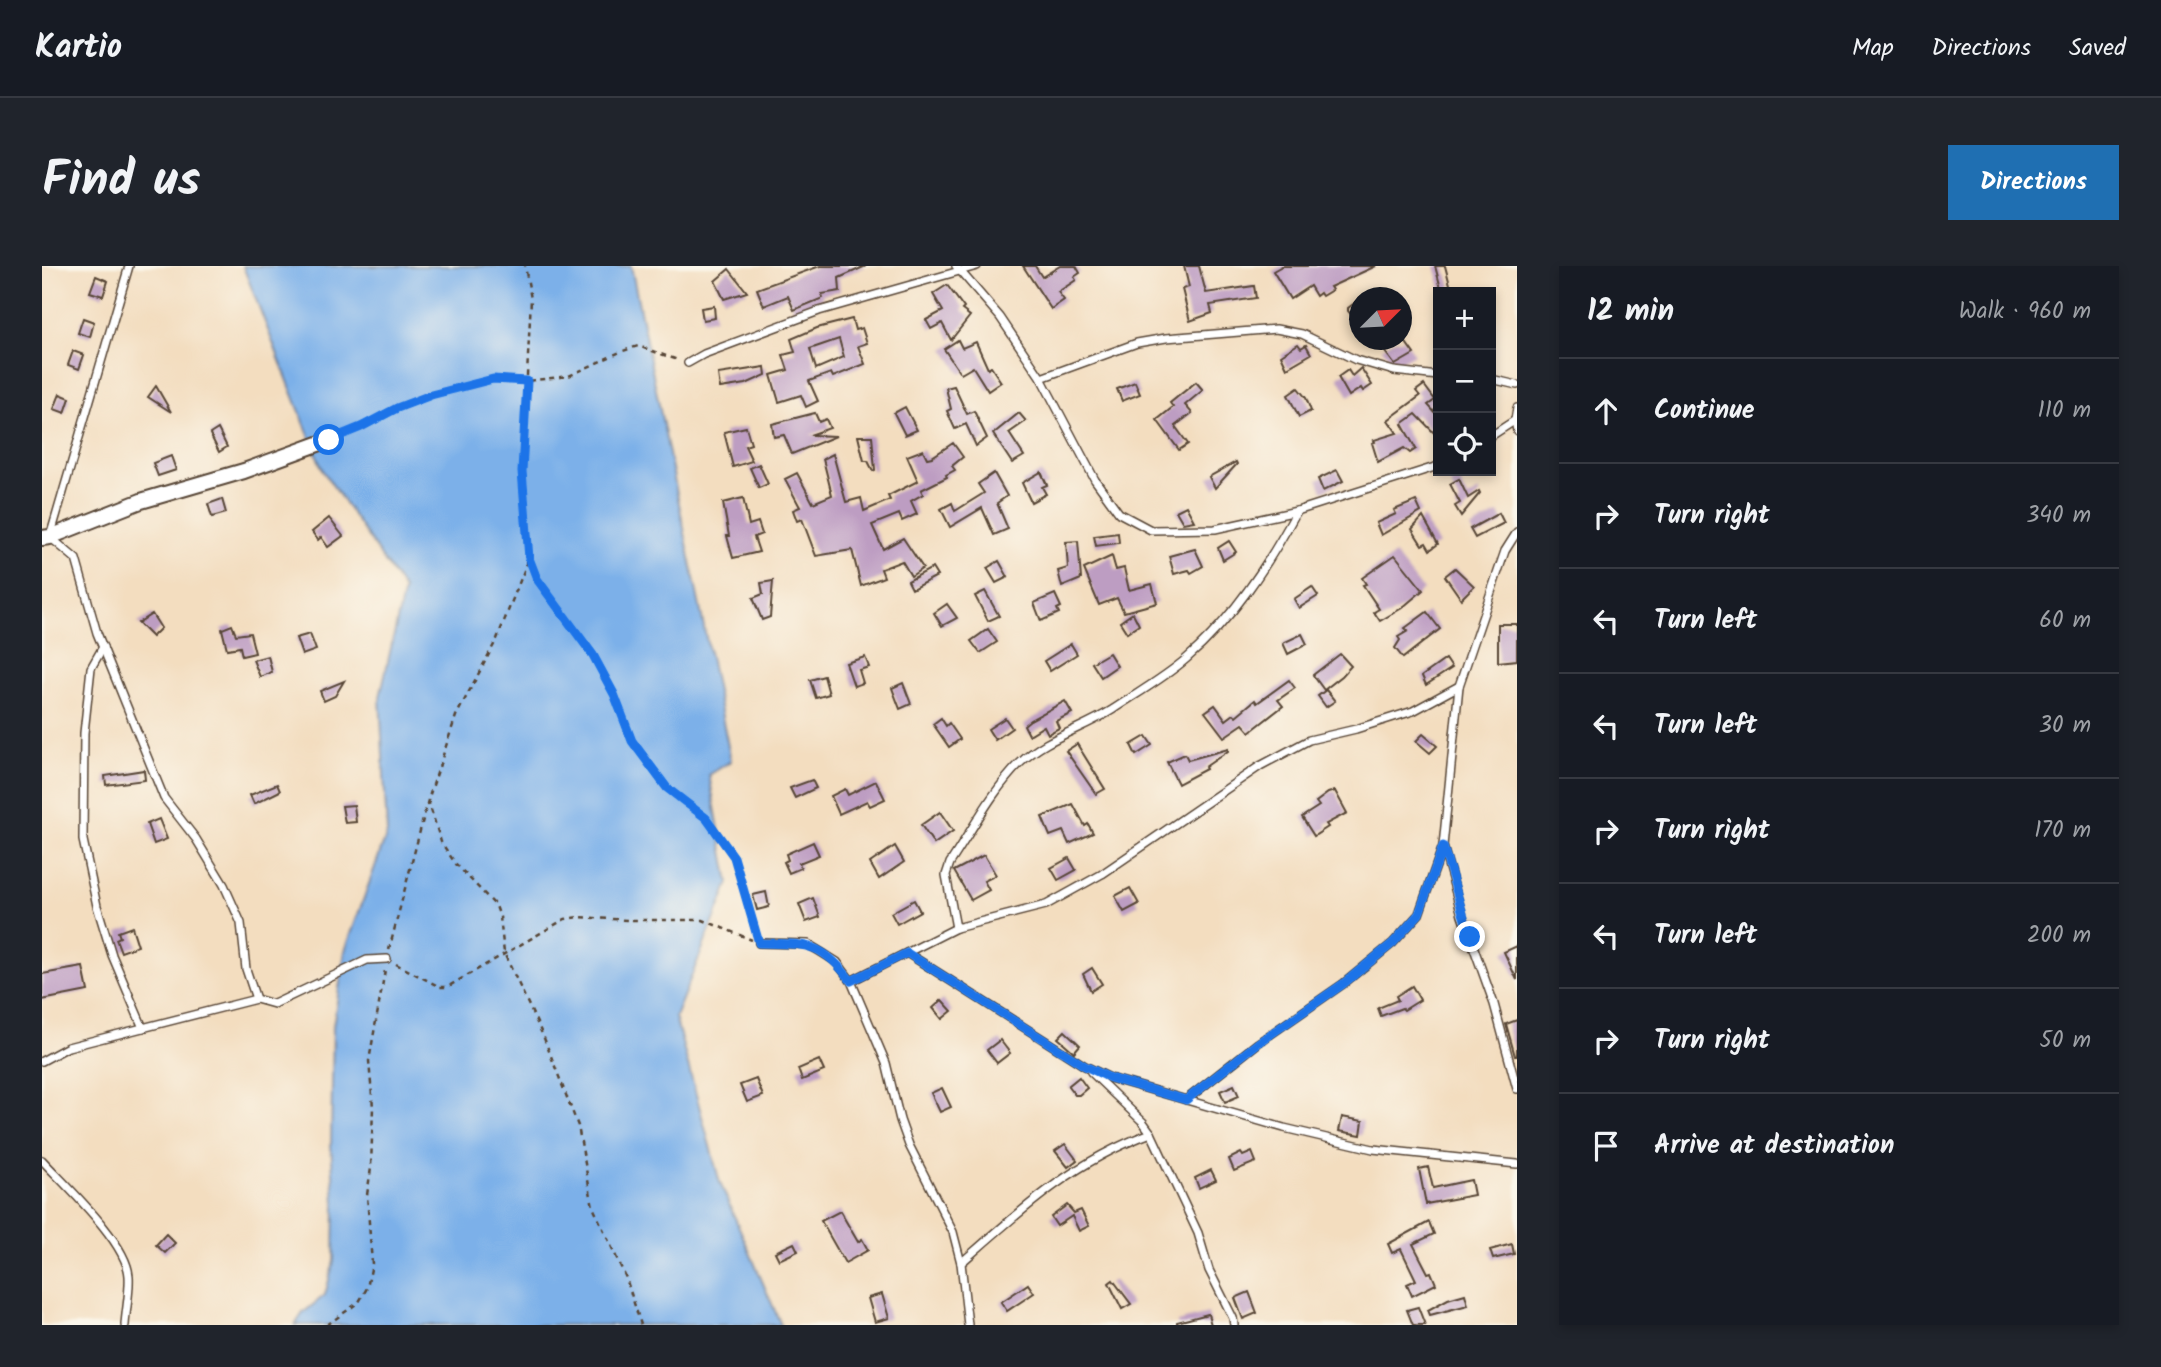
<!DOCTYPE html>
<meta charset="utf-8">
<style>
:root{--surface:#171b24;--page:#20242c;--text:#f1f3f6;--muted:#9ea1a6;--line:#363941;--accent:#1f6fb2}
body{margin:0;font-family:Kalam,sans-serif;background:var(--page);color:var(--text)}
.controls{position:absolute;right:21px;top:21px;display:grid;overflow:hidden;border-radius:0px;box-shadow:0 4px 10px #0003}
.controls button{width:63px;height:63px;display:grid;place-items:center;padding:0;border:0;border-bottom:2px solid var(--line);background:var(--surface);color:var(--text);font:35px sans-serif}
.compass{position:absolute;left:1307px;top:21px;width:63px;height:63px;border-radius:50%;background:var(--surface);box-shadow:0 4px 10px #0003;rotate:66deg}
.stop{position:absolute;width:21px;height:21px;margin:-16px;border:5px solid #1a73e8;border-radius:50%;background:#fff}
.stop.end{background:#1a73e8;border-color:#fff;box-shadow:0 2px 7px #0008}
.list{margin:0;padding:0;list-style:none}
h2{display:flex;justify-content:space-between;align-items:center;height:91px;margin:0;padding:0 28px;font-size:30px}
h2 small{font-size:23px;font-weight:400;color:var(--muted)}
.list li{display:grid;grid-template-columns:46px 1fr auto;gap:21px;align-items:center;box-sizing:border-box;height:105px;padding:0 28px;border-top:2px solid var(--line)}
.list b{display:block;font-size:26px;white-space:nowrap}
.list em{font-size:23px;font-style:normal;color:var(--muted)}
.icon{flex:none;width:38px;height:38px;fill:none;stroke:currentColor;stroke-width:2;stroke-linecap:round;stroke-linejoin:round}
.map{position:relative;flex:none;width:1475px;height:1059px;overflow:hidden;border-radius:0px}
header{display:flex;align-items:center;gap:42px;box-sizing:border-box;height:98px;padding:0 35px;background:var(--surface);border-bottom:2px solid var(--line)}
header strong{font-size:33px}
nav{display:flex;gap:38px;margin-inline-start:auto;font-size:24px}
.intro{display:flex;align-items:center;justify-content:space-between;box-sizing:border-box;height:168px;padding:0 42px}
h1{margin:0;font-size:49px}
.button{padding:18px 32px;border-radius:0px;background:var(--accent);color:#fff;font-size:24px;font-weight:700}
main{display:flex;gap:42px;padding:0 42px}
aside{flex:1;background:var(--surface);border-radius:0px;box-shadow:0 4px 10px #0003}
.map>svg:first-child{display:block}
.water{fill:#7bb0e9;stroke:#5b6d84;stroke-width:2}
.building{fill:#bd9dc2;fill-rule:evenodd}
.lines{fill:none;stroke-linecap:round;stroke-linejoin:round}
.lane-casing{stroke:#574536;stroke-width:10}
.street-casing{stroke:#574536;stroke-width:18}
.path{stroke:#574536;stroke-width:2.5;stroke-dasharray:5 5;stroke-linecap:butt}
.lane{stroke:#fff;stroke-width:7}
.street{stroke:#fff;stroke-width:14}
.route{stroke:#1a73e8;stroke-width:9}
</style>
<header>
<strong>Kartio</strong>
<nav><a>Map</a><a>Directions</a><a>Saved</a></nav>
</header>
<div class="intro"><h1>Find us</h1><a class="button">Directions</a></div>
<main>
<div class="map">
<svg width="1475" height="1059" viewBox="0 0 1475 1059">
<rect width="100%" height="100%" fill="#fbf7ec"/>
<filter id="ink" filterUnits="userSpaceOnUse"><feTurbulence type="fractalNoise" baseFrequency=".0143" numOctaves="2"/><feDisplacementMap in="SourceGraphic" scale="14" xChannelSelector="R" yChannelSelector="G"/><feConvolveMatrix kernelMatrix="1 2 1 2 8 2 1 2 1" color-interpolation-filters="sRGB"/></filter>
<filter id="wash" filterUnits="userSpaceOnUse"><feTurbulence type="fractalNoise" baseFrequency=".00686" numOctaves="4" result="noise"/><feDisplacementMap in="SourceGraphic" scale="28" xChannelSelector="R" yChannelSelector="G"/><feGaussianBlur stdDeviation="1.57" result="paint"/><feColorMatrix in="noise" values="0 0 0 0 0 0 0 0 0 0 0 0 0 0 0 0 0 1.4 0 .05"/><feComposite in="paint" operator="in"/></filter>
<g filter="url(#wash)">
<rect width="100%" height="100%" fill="#f3ddbf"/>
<path class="water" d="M201 0H589L689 495 667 509 687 617 633 751 678 917 739 1059H253L261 1047 283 1029 292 995 293 937 289 879 291 760 303 685 345 567 338 431 362 324 281 205Z"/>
<g id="blocks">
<g class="building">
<path d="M778 0H824L797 12 798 25 780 28 781 32 752 44 746 30 722 40 715 23Z"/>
<path d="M981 0H993L1000 11 1018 0H1034L1038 7 1032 11 1034 14 1016 26 1022 34 1009 43Z"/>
<path d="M1142 0H1157L1164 27 1212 20 1214 32 1168 39 1170 47 1148 55 1140 23 1147 21Z"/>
<path d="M1240 0H1334L1288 21 1290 24 1280 30 1278 27 1274 30 1268 20 1248 33 1231 5Z"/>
<path d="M1393 0H1403L1410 26H1400Z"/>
<path d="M687 3 705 26 682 33 673 15Z"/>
<path d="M54 10 66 15 61 30 48 26Z"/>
<path d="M905 19 922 42 920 44 928 50 909 74 900 57 889 63 884 54 901 45 891 28Z"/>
<path d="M1318 33V59L1306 45V42Z"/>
<path d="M672 40 673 52 661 54 659 42Z"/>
<path d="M41 52 52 56 48 71 36 67Z"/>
<path d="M810 53 813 64 820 62 825 77 816 80 823 98 791 111 789 107 767 115 776 135 764 141 759 129 737 136 729 109 746 104 741 89 753 86 749 73 775 62ZM797 73 802 91 774 103 768 83Z"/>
<path d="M1360 71 1372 88 1353 99 1340 82 1353 74H1360Z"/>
<path d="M916 74 920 82 934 76 946 103 949 101 959 116 946 125 931 101 919 108 902 83Z"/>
<path d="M1256 78 1259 82 1264 79 1269 88 1245 102 1239 89Z"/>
<path d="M31 85 42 89 37 103 26 99Z"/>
<path d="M723 101 724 109 704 118 678 122 676 108Z"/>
<path d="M1319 102 1330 119 1321 125 1319 122 1307 130 1296 111 1306 104 1310 110Z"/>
<path d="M1093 116 1098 128 1080 135 1075 123Z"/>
<path d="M1154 116 1161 124 1143 139 1150 147 1133 160 1146 178 1137 184 1115 154 1131 141 1128 137Z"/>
<path d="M1382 119 1393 134 1386 139 1396 150V171L1374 148 1360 158 1374 183 1368 187 1362 182 1336 196 1330 177 1333 176 1332 174 1355 167 1346 154 1378 130 1374 125Z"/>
<path d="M114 120 129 146 106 131Z"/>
<path d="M912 120 925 148 932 145 945 172 934 180 924 158 913 163 905 145 909 143 904 122Z"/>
<path d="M1256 122 1264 132 1269 145 1257 151 1246 129Z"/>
<path d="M18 128 28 132 23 147 12 143Z"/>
<path d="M863 141 875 164 863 169 852 147Z"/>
<path d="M773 147 777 156 784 153 788 162 768 169 794 170 750 188 742 169 732 171 730 158Z"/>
<path d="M977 147 984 155 967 167 982 190 970 197 951 168Z"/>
<path d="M704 161 709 178 703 180 710 195 691 201 682 166Z"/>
<path d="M176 163 185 181 177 186 168 168Z"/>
<path d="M816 170H830L833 204 831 205 826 195H822Z"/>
<path d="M911 177 921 191 910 200 913 204 904 209 905 211 879 224 881 228 869 235 875 248 860 255 857 248 830 259 841 283 861 272 881 302 869 310 860 295 839 303 842 311 819 320 810 284 774 290 760 253 755 255 751 244 758 241 743 213 755 207 771 237 790 229 781 193 791 188 804 236 819 232 822 245 848 234 846 230 876 215 865 190 881 184 885 192 890 191Z"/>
<path d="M129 190 134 204 116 210 111 197Z"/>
<path d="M1194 196 1195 198 1173 222 1167 211Z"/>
<path d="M717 198 726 218 717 222 708 202Z"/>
<path d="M1295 204 1301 215 1281 225 1276 213Z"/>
<path d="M999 206 1005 219 1000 221 1004 228 989 236 980 217Z"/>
<path d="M952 207 965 230 955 237 966 263 952 269 940 242 908 261 899 243 910 237 913 245 942 227 936 218Z"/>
<path d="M1417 213 1426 232 1437 225 1438 227 1419 250 1413 240 1418 237 1408 218Z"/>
<path d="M701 232 707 259 716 256 720 268 712 271 717 286 691 292 685 270H687L681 237Z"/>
<path d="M180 233 184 247 170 251 166 238Z"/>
<path d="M1374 235 1379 246 1339 269 1334 257 1354 248 1352 244Z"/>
<path d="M1144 240 1152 255 1141 257 1134 245Z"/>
<path d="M1457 247 1462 257 1433 272 1428 263Z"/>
<path d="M1381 251 1396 278 1388 284 1384 277 1380 279 1370 263Z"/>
<path d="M287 252 301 270 286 281 279 271 276 274 270 266Z"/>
<path d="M1076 267 1077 277 1054 280 1052 270Z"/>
<path d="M1036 275 1039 313 1020 321 1016 305 1026 302 1024 276Z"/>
<path d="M1187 275 1194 286 1181 294 1176 282Z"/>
<path d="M1153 283 1161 300 1149 307 1147 304 1132 308 1127 290Z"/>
<path d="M1353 289 1381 324 1360 342 1338 355 1332 346 1337 343 1321 319 1324 318 1320 312Z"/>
<path d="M1070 290 1074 304 1082 302 1087 324 1110 318 1115 337 1082 346 1075 332 1057 339 1042 303Z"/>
<path d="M957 295 966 311 954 317 945 302Z"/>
<path d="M890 302 895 310 870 323 866 315Z"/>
<path d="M1413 302 1432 320 1419 333 1403 310Z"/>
<path d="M731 315 728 351 720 354 711 332 721 328 719 317Z"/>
<path d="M1270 321 1276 330 1257 342 1252 333Z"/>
<path d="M943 325 957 350 946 355 933 330Z"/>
<path d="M1013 328 1019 341 1015 343 1017 347 999 355 992 337Z"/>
<path d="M905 338 915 352 900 360 892 347Z"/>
<path d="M1385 346 1398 363 1361 392 1353 382 1358 374 1356 371 1366 365 1363 362Z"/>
<path d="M1091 347 1097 359 1085 367 1078 356Z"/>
<path d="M110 348 119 362 110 371 96 357Z"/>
<path d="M1456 358H1475V394L1456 396Z"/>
<path d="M190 359 194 369 208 367 213 387 200 390 198 381 185 383 180 363Z"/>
<path d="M946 363 955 376 938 387 929 375Z"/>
<path d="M268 368 274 384 260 389 254 372Z"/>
<path d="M1260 368 1265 378 1246 388 1241 377Z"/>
<path d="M1029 378 1035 388 1008 405 1002 395Z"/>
<path d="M1067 387 1075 400 1059 411 1050 397Z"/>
<path d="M1298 388 1309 400 1300 410 1282 424 1271 409Z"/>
<path d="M226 390 230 406 218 411 211 394Z"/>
<path d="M823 391 827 401 817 404 821 417 812 420 804 397Z"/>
<path d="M1404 393 1410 402 1384 419 1380 410Z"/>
<path d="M782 410 787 428 774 432 768 414Z"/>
<path d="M1247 414 1253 422 1236 434 1241 440 1208 466 1201 458 1182 471 1163 446 1173 439 1184 454 1192 448 1194 450 1213 434 1215 437Z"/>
<path d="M302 415 293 430 282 435 278 425Z"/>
<path d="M861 417 869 438 858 443 850 422Z"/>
<path d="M1284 424 1293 435 1284 441 1276 430Z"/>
<path d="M1023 435 1030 447 1014 455 1017 462 1006 468 1002 460 987 469 982 459 988 454Z"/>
<path d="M899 452 904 460 907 457 918 473 907 481 891 458Z"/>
<path d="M963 452 970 462 953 474 946 463Z"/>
<path d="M1381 468 1395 480 1388 487 1374 475Z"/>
<path d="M1104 470 1110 479 1094 489 1089 479Z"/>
<path d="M1035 478 1063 523 1054 528 1024 485Z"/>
<path d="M1186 483V485L1163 501 1164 503 1136 518 1125 496 1143 488 1146 494Z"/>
<path d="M102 504 103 514 64 519 63 510Z"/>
<path d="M770 514 774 522 753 532 748 522Z"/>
<path d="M834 515 843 533 828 540 825 535 797 548 789 530 803 523 806 529Z"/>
<path d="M235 518 238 525 212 538 208 529Z"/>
<path d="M1293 525 1305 547 1284 558 1286 561 1272 570 1260 551 1277 540 1274 536 1286 527Z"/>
<path d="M1031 538 1043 560 1046 558 1051 567 1027 578 1021 565 1008 570 1000 551Z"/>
<path d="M312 539 314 556 303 557 300 540Z"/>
<path d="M898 546 911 565 892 578 879 559Z"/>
<path d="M117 553 125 573 112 578 105 558Z"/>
<path d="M771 576 777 589 757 597 759 602 747 607 742 596 746 594 744 588Z"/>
<path d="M853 580 862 596 837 613 828 597Z"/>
<path d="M942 589 954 609 942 615 947 624 929 634 912 605Z"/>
<path d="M1027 592 1034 604 1016 614 1009 602Z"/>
<path d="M1088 622 1097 638 1082 646 1073 630Z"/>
<path d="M724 626 727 641 715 644 711 629Z"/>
<path d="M771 632 778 651 764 656 757 638Z"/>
<path d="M872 634 878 645 855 658 849 647Z"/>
<path d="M90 661 96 680 79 686 74 673 78 671 76 666Z"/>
<path d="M1475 680V714L1462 686Z"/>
<path d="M41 701 46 725 0 734V708Z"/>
<path d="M1050 702 1060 718 1049 725 1041 708Z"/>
<path d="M1370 720 1378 734 1362 744 1360 742 1339 750 1336 742 1356 734 1354 730Z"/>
<path d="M900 734 910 745 900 753 891 742Z"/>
<path d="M1475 754V790H1473L1464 758Z"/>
<path d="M1023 765 1038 779 1032 786 1016 772Z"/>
<path d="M958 774 968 787 955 797 945 784Z"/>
<path d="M777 794 782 805 760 814 756 803Z"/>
<path d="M1037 811 1045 822 1037 829H1033L1026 820Z"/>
<path d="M714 813 721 830 705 836 698 819Z"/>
<path d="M1192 819 1197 830 1183 836 1178 825Z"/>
<path d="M900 822 909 841 898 846 889 827Z"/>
<path d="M1300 851 1321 855 1319 869 1297 865Z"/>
<path d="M1023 878 1035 894 1026 901 1013 885Z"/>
<path d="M1210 886 1214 896 1192 905 1187 893 1199 887 1201 890Z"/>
<path d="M1386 901 1391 922 1429 914 1432 929 1384 938 1377 903Z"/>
<path d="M1169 904 1174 914 1157 922 1153 912Z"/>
<path d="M1025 939 1032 947 1039 944 1047 960 1037 965 1030 950 1015 960 1009 951Z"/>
<path d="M798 945 816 976 820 973 826 984 803 997 779 955Z"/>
<path d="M1387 956 1392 968 1371 978 1386 1007 1389 1006 1394 1018 1370 1030 1365 1018 1374 1014 1359 983 1350 987 1346 978Z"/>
<path d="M124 968 133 977 123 987 114 979Z"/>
<path d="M752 977 756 985 737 994 733 986Z"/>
<path d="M1470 978 1472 988 1451 993 1448 984Z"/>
<path d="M1071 1014 1089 1038 1080 1043 1067 1017Z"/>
<path d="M986 1018 992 1027 965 1045 959 1036Z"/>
<path d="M1207 1026 1215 1047 1201 1053 1193 1032Z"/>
<path d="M840 1028 847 1052 833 1056 826 1032Z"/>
<path d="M1423 1028 1426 1039 1388 1049 1386 1044 1406 1033Z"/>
<path d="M1376 1041 1383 1059H1371L1365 1044Z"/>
<path d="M1166 1048 1169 1059H1135V1056Z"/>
</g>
</g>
</g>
<g filter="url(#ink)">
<use href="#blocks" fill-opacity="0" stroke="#574536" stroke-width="2"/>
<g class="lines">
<defs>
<g id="lane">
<path d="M87 0 8 271 34 293 55 367 122 532 154 573 182 619 199 657 204 703 214 733 232 738 325 694 345 693"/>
<path d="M914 0 958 51 999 112 1053 214 1077 247 1109 264 1173 263 1255 245 1396 200"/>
<path d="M646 97 662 88 777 45 935 0"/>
<path d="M999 112 1095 77 1124 72 1234 63 1260 68 1314 94 1352 105 1396 110"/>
<path d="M1449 113 1475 119"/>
<path d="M1475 142 1473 154 1475 165"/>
<path d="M1449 170 1475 153"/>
<path d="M61 381 49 402 42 467 41 574 55 640 70 689 101 762"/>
<path d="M1401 580 1420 649 1452 738 1475 823"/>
<path d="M914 662 904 609 908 597C930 564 950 525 978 497 1004 472 1040 463 1070 444 1094 428 1122 412 1144 393 1191 353 1226 299 1255 245"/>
<path d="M717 677 766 678 795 696 809 715 844 797 858 854 867 879 911 966 919 997 926 1059"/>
<path d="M865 687 1043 800 1068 812 1242 862 1331 883 1475 898"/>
<path d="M809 715 914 662 1004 639 1060 608 1218 500 1267 474 1314 463 1371 445 1417 420"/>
<path d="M0 795 26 781 214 733"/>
<path d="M1049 806 1101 856 1109 867 1156 967 1167 1004 1191 1052 1192 1059"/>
<path d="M1144 834 1216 777 1301 718 1351 677 1377 648 1401 580 1417 420 1463 285 1475 266"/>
<path d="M0 894C23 919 85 976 87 1010 88 1026 84 1043 83 1059"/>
<path d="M919 997C979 944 1032 895 1109 867"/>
</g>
<path id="street" d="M0 272 8 271 99 235 202 205 287 174"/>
</defs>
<use href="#lane" class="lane-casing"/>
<use href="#street" class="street-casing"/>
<g class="path">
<path d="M298 169 319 161 355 142 389 129 451 113 485 115 527 110 578 86 596 80 636 94"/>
<path d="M487 293 495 313 551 389 572 428 590 475 625 522 664 552 692 591 715 670"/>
<path d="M386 534 399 576 413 597 454 640 458 651 462 687 502 772 536 860 551 941 584 1012 599 1059"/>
<path d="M347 684 386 534 414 450 455 373 487 292 480 205 489 33 483 0"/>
<path d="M354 698 398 721H405L523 653 536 651 586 654H661L710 674"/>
<path d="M285 1059 317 1036 325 1022 330 998 325 929 329 902 331 841 327 795 343 704"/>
</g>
<use href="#lane" class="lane"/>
<use href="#street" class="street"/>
</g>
</g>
<g class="lines" filter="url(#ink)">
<path class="route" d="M287 174 319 161 355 142 389 129 451 113 485 115 480 205 487 292 495 313 551 389 572 428 590 475 625 522 664 552 692 591 717 677C764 678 779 675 809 715L865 687 1043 800 1068 812 1144 834 1216 777 1301 718 1351 677 1377 648 1401 580 1428 671"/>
</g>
</svg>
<div class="controls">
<button>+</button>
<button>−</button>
<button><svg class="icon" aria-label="locate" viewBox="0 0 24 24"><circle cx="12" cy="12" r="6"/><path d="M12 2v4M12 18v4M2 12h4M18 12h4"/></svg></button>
</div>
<svg class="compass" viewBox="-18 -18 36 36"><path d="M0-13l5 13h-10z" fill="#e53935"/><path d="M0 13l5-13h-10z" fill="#9ea1a6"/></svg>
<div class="stop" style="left:287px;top:174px"></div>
<div class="stop end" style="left:1428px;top:671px"></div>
</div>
<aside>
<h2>12 min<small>Walk · 960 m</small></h2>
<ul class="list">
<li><svg class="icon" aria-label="ahead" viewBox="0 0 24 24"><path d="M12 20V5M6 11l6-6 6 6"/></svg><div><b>Continue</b></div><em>110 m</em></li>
<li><svg class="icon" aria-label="right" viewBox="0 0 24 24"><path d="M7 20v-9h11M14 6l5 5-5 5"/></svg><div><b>Turn right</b></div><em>340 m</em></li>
<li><svg class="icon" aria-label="left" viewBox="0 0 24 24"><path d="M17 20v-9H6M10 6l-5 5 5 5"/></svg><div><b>Turn left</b></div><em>60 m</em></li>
<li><svg class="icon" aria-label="left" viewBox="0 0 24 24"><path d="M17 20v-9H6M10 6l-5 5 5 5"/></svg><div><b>Turn left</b></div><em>30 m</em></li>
<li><svg class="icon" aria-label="right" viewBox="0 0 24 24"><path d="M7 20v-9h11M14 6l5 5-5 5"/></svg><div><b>Turn right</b></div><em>170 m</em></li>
<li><svg class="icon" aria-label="left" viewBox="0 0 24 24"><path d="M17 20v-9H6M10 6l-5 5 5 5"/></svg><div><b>Turn left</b></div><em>200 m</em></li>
<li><svg class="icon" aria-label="right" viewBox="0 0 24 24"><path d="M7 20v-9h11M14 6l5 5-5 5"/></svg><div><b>Turn right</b></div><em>50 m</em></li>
<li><svg class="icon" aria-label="arrive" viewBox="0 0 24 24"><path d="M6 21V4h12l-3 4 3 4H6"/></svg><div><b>Arrive at destination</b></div></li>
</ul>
</aside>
</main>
